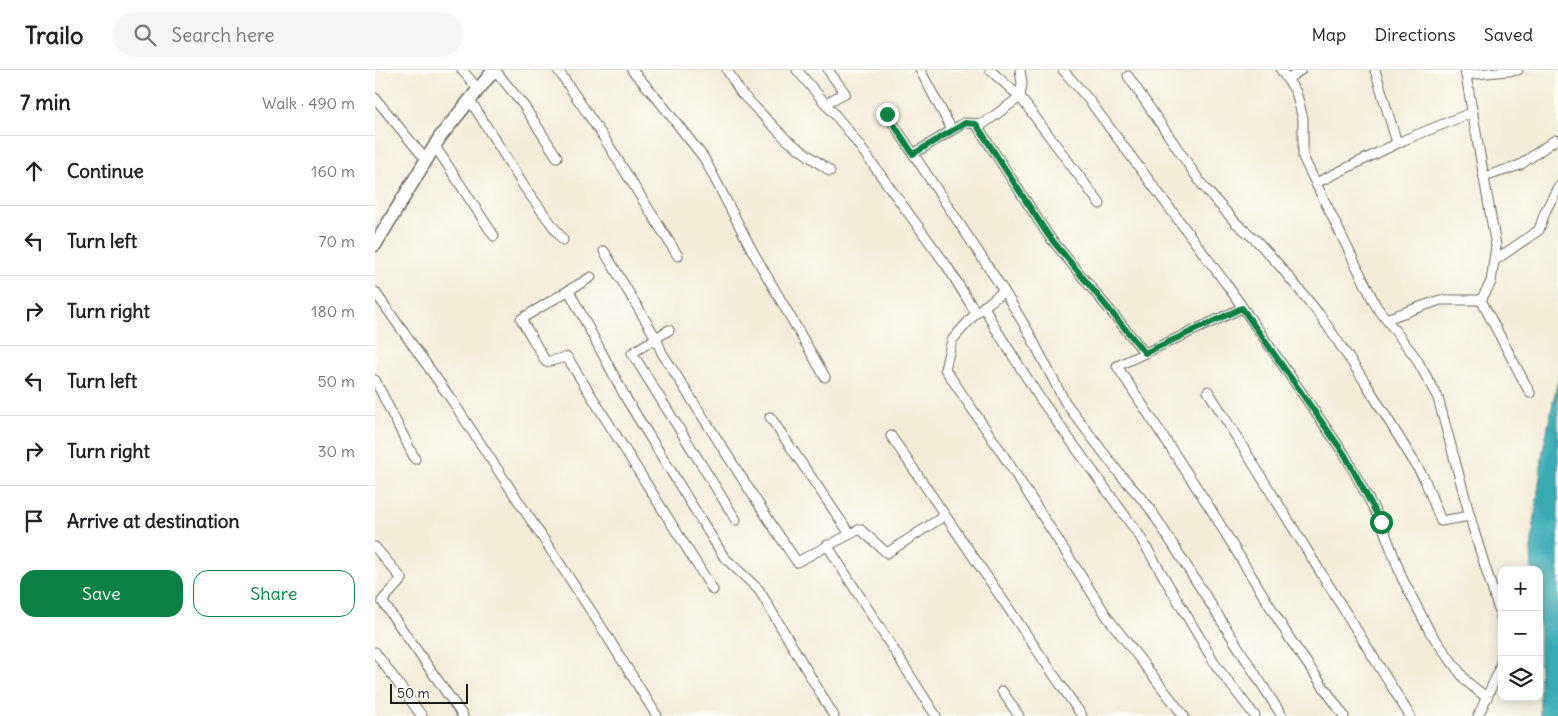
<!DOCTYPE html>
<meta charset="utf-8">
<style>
:root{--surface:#fff;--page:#f6f6f6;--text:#202124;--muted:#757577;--line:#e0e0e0;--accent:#0b8043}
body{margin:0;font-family:Delius,sans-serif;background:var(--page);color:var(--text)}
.controls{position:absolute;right:15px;bottom:15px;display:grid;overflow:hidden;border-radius:10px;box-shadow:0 2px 12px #0003}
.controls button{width:45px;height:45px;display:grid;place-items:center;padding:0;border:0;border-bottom:1px solid var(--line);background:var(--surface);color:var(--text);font:25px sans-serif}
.scale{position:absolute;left:15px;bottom:12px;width:78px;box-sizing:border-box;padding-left:5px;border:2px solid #1c1c1c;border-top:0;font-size:14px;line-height:18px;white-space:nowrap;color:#1c1c1c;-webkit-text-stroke:4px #fdfcf7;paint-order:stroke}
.stop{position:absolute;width:15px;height:15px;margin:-11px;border:4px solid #0b8043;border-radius:50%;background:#fff}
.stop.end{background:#0b8043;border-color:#fff;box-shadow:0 1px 5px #0008}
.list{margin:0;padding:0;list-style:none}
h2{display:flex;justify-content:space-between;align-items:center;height:65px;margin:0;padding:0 20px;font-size:21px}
h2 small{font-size:16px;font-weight:400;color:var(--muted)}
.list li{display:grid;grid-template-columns:32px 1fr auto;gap:15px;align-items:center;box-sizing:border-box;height:70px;padding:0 20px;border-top:1px solid var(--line)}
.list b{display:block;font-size:19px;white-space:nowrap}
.list em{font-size:16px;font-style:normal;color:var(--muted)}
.actions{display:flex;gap:10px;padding:15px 20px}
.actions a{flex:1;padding:11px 0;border:1px solid var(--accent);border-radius:15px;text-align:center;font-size:18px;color:var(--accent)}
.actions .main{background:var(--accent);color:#fff}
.icon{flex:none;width:28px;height:28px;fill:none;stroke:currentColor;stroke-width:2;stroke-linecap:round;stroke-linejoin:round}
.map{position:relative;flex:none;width:1183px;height:646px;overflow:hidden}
header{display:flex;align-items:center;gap:30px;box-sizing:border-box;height:70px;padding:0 25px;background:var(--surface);border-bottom:1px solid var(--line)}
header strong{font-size:24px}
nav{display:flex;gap:28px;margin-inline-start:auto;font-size:18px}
.search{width:350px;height:45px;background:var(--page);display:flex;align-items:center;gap:12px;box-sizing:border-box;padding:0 18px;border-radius:28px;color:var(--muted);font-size:19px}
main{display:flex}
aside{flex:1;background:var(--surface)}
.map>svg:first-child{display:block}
.water{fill:#3aacb5;stroke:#2b6468}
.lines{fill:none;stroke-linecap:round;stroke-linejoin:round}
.street-casing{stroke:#67655e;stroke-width:11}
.secondary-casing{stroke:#67655e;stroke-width:15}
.street{stroke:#fff;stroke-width:9}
.secondary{stroke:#fff;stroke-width:12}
.route{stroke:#0b8043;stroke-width:6}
</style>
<header>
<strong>Trailo</strong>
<div class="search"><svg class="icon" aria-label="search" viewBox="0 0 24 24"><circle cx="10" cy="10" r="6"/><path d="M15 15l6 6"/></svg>Search here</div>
<nav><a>Map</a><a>Directions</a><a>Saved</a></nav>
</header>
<main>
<aside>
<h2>7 min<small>Walk · 490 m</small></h2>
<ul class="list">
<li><svg class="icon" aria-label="ahead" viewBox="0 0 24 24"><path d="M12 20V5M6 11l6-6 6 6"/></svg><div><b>Continue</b></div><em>160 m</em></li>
<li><svg class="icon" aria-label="left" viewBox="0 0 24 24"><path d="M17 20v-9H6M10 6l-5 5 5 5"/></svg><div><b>Turn left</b></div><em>70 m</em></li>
<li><svg class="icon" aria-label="right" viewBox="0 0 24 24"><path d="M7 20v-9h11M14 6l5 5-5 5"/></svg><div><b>Turn right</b></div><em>180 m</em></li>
<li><svg class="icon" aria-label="left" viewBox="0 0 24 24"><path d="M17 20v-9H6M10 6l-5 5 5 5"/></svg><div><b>Turn left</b></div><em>50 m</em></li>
<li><svg class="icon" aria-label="right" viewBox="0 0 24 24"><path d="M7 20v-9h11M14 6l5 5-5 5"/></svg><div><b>Turn right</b></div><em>30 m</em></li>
<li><svg class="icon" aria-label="arrive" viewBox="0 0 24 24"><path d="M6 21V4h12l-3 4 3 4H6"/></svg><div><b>Arrive at destination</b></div></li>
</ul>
<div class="actions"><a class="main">Save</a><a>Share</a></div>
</aside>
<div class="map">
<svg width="1183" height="646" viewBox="0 0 1183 646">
<rect width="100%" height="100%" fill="#fdfcf7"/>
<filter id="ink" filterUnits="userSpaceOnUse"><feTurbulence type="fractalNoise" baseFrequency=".02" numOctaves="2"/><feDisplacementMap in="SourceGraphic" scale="10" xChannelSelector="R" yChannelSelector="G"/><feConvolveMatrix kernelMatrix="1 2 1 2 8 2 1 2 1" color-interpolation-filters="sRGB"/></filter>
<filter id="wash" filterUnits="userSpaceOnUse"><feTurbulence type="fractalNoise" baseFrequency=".0096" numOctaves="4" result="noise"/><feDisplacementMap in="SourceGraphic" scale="20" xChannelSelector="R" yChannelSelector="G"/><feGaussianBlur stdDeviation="1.12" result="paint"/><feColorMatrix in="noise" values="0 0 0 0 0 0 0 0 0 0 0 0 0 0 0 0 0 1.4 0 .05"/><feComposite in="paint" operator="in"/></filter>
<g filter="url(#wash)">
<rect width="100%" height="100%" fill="#f3edd8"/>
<path class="water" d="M1183 309V646H1165L1164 500H1157L1156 479 1168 380Z"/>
</g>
<g filter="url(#ink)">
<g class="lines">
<defs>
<g id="street">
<path d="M87 0 103 19"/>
<path d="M120 0 149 36 182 87"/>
<path d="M183 0 229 68 303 186"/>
<path d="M257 0 281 27 329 88 378 182 450 307"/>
<path d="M352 0 366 23 412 70 455 101"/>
<path d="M422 0 472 59 572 196 601 243"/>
<path d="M545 0 577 60"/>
<path d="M615 0 645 27 725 134"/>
<path d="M688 0 714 30 852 215 970 385 1006 452 1027 508 1055 562 1091 611 1112 628"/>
<path d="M906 0 921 22 928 49V87L1001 236 1041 288 1063 328 1099 461 1127 550"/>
<path d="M1000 0 1022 73"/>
<path d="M1090 0 1121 176 1116 212 1106 230 1155 323"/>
<path d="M1091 5 1143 0"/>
<path d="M753 6 828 116 860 152 882 171 904 195 945 245 990 312 1049 408 1066 451 1095 446"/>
<path d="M912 9 926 0"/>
<path d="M0 28 51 90"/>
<path d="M95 30 150 118 188 170"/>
<path d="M451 33 470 23 453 0"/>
<path d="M512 44 629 221 653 261 690 332 744 403 774 437 907 646"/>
<path d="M601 54 673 165 770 283"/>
<path d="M60 76 119 166"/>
<path d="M538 84 589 53 608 54 645 27 647 13 645 0"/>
<path d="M1109 107 1145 95 1180 70"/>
<path d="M941 113 1029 70 1098 42"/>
<path d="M229 181 281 268 287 283 397 455 422 492 485 459 512 483 569 446"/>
<path d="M1119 191 1164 160 1170 142 1183 117"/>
<path d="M216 207 146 249 171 292 192 287 338 520"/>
<path d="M194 221 252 330 349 487 384 520 459 646"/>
<path d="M629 221 601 243 577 270 570 299 627 383 733 548 809 646"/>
<path d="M0 222 76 329 222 550 282 646"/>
<path d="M609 236 619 256 664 327 764 465 842 597 880 646"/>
<path d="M867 238 742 296 835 438 915 569 969 646"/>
<path d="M1011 249 1065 230H1106"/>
<path d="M294 260 257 283 361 450"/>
<path d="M0 310 40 389"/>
<path d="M833 321 1035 646"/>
<path d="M395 347 475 464"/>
<path d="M516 366 707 646"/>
<path d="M452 475 561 646"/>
<path d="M0 477 27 509 7 531 88 646"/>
<path d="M0 582 47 646"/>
<path d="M627 621 644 646"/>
<path d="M1103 646 1124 601 1127 587"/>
</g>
<path id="secondary" d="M0 175 65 67 119 0"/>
</defs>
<use href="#street" class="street-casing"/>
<use href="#secondary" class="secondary-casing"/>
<use href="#street" class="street"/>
<use href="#secondary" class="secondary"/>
</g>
</g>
<g class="lines" filter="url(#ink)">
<path class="route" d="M512 44 538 84 590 53 601 54 673 165 770 283 867 238 970 385 1006 452"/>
</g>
</svg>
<div class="controls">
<button>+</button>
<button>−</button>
<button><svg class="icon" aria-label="layers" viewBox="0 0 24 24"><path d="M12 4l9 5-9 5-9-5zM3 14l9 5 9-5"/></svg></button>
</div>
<div class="scale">50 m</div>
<div class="stop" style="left:1006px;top:452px"></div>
<div class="stop end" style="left:512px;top:44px"></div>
</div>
</main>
